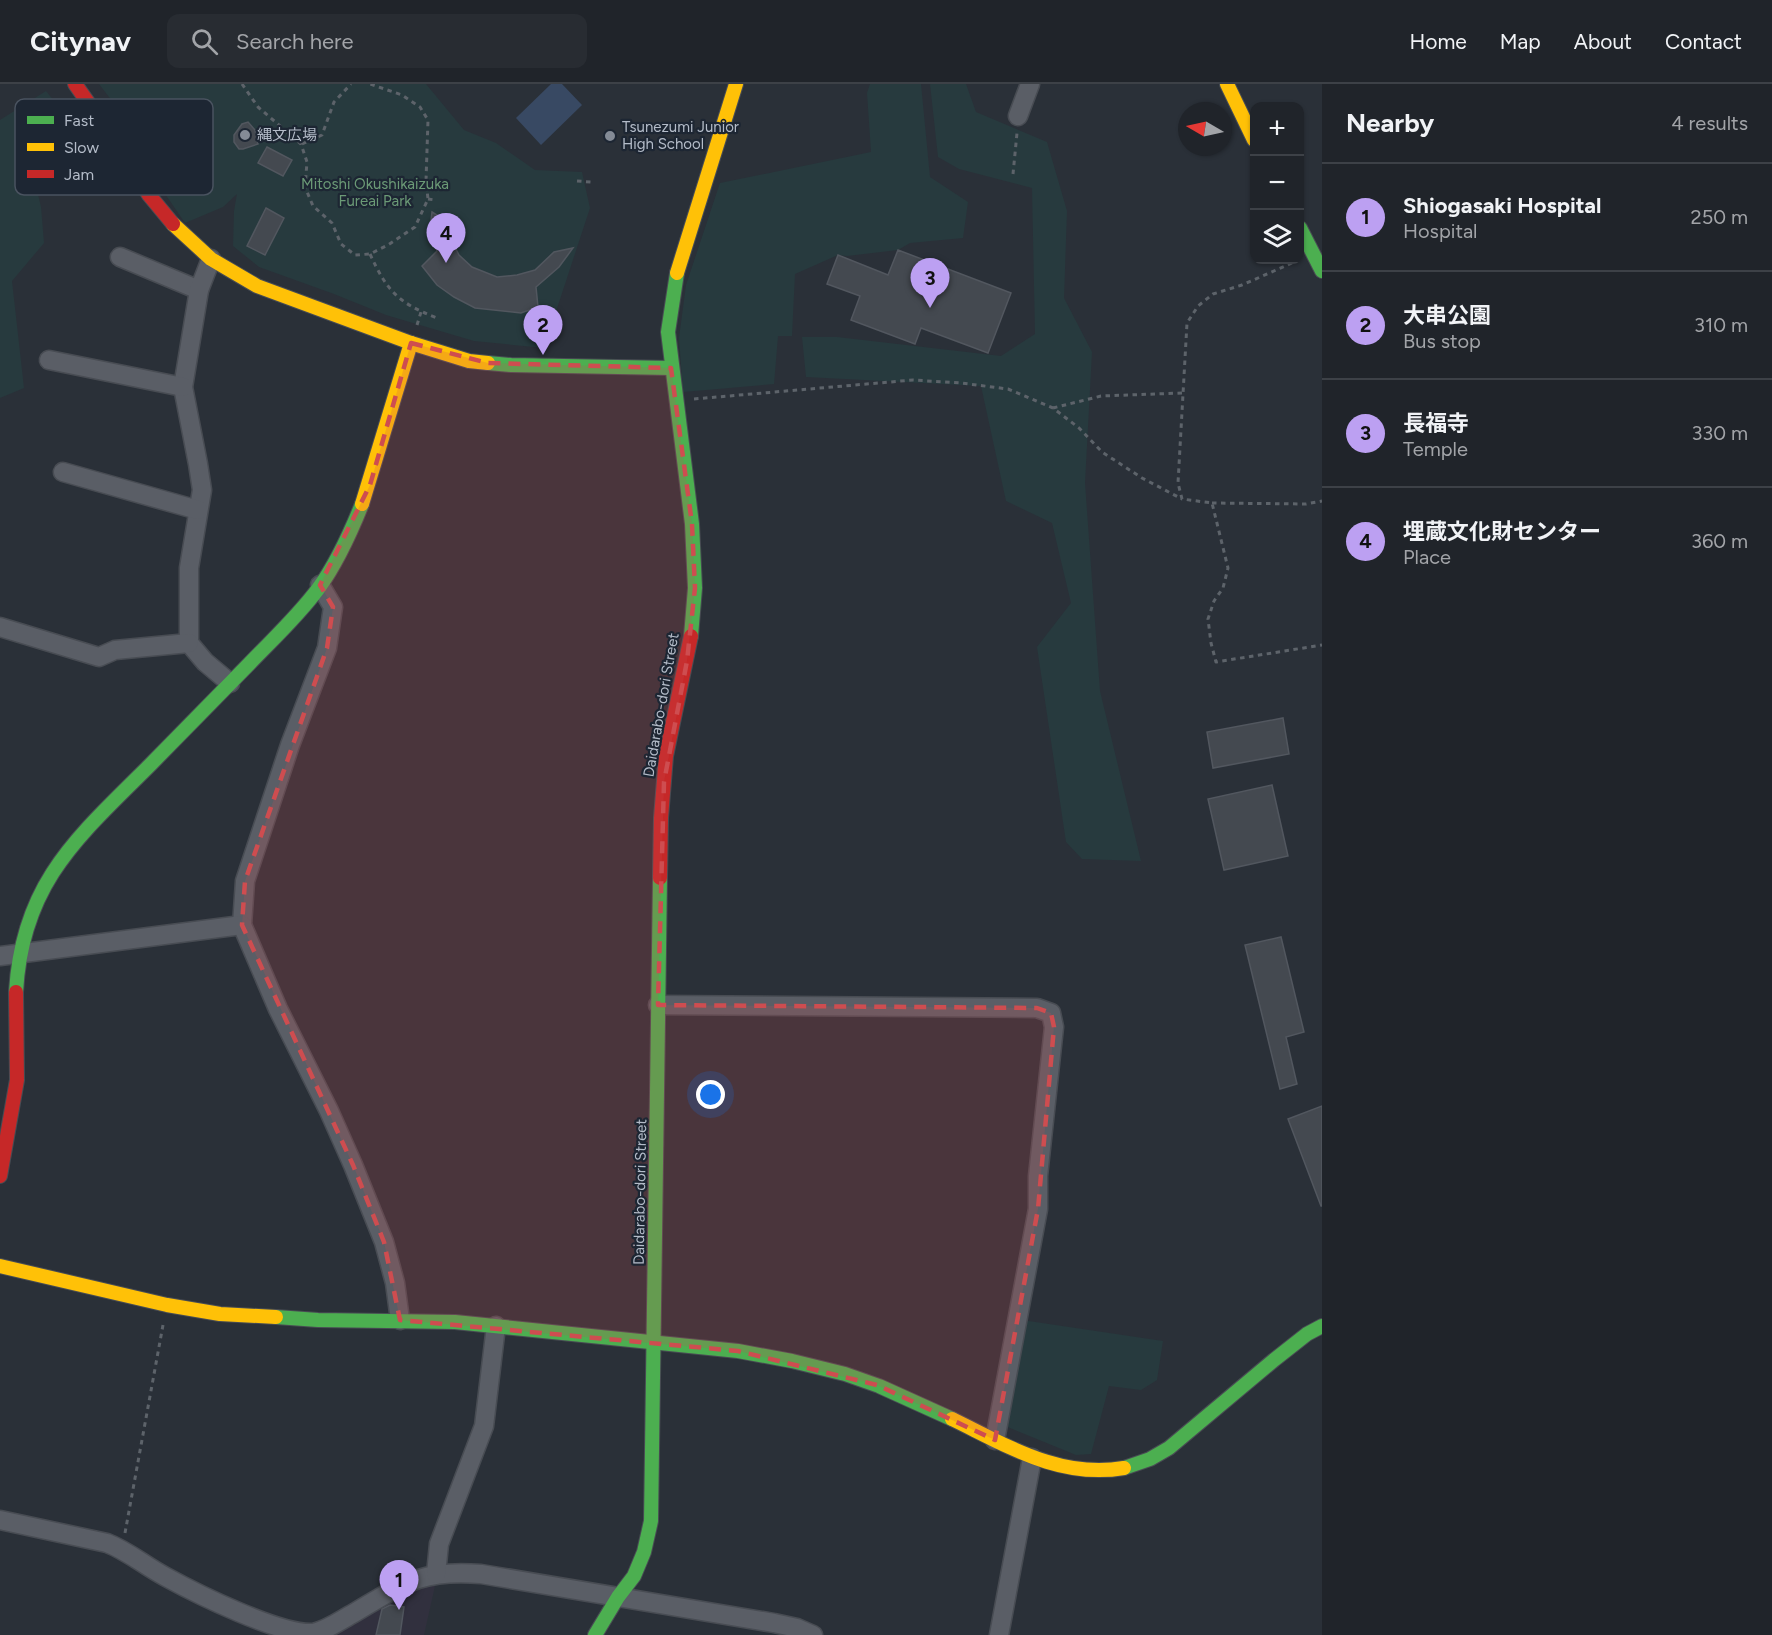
<!DOCTYPE html>
<meta charset="utf-8">
<style>
:root{--surface:#20242a;--page:#282c32;--text:#f1f3f6;--muted:#a2a4a8;--line:#3d4147;--accent:#bca0f2}
body{margin:0;font-family:Figtree,"Noto Sans JP",sans-serif;background:var(--page);color:var(--text)}
.controls{position:absolute;right:18px;top:18px;display:grid;overflow:hidden;border-radius:12px;box-shadow:0 2px 4px #0004}
.controls button{width:54px;height:54px;display:grid;place-items:center;padding:0;border:0;border-bottom:2px solid var(--line);background:var(--surface);color:var(--text);font:30px sans-serif}
.compass{position:absolute;left:1178px;top:18px;width:54px;height:54px;border-radius:50%;background:var(--surface);box-shadow:0 2px 4px #0004;rotate:279deg}
.you{position:absolute;left:711px;top:1011px;width:21px;height:21px;margin:-15px;border:4px solid #fff;border-radius:50%;background:#1a73e8;box-shadow:0 0 0 9px #1a73e833}
.badge{display:grid;place-items:center;width:39px;height:39px;border-radius:50%;background:var(--accent);color:#111;font-size:20px;font-weight:700}
.pin{position:absolute;translate:-50% -50px;filter:drop-shadow(0 2px 3px #0008)}
.pin::after{content:'';position:absolute;top:32px;width:21px;height:18px;background:inherit;clip-path:polygon(0 0,100% 0,50% 100%)}
.list{margin:0;padding:0;list-style:none}
h2{display:flex;justify-content:space-between;align-items:center;height:78px;margin:0;padding:0 24px;font-size:26px}
h2 small{font-size:20px;font-weight:400;color:var(--muted)}
.list li{display:grid;grid-template-columns:39px 1fr auto;gap:18px;align-items:center;box-sizing:border-box;height:108px;padding:0 24px;border-top:2px solid var(--line)}
.list b{display:block;font-size:22px;white-space:nowrap}
.list p{margin:0;font-size:20px;white-space:nowrap;color:var(--muted)}
.list em{font-size:20px;font-style:normal;color:var(--muted)}
.icon{flex:none;width:33px;height:33px;fill:none;stroke:currentColor;stroke-width:2;stroke-linecap:round;stroke-linejoin:round}
.map{position:relative;flex:none;width:1322px;height:1551px;overflow:hidden}
header{display:flex;align-items:center;gap:36px;box-sizing:border-box;height:84px;padding:0 30px;background:var(--surface);border-bottom:2px solid var(--line)}
header strong{font-size:28px}
nav{display:flex;gap:33px;margin-inline-start:auto;font-size:21px}
.search{width:420px;height:54px;background:var(--page);display:flex;align-items:center;gap:15px;box-sizing:border-box;padding:0 21px;border-radius:12px;color:var(--muted);font-size:22px}
main{display:flex}
aside{flex:1;background:var(--surface)}
.map>svg:first-child{display:block}
.medical{fill:#31303e}
.green{fill:#273a3e}
.water{fill:#384963}
.building{fill:#444950;stroke:#52575f;stroke-width:1.5}
.lines{fill:none;stroke-linecap:round;stroke-linejoin:round}
.street-casing{stroke:#484c53;stroke-width:21}
.fast-casing{stroke:#484c53;stroke-width:16}
.slow-casing{stroke:#484c53;stroke-width:16}
.jam-casing{stroke:#484c53;stroke-width:16}
.path{stroke:#5d636a;stroke-width:3;stroke-dasharray:4.5 4.5;stroke-linecap:butt}
.street{stroke:#5a5e66;stroke-width:18}
.fast{stroke:#4caf50;stroke-width:14}
.slow{stroke:#ffc107;stroke-width:14}
.jam{stroke:#c62828;stroke-width:14}
.marked{fill:#ce4d50;fill-opacity:0.2;stroke:#ce4d50;stroke-width:4.5;stroke-dasharray:12 8;stroke-linejoin:round}
.poi-dot{fill:#848b96;stroke:#1d2633;stroke-width:2}
.labels{text-anchor:middle;stroke-width:4.5;stroke-linejoin:round;paint-order:stroke}
.poi-label{font-size:15px;fill:#b4bcc9;stroke:#1d2633;text-anchor:start}
.park-label{font-size:15px;fill:#6b9a76;stroke:#1d2633}
.street-label{font-size:15px;fill:#b4bcc9;stroke:#1d2633}
.key{fill:#1d2633;stroke:#4a5360;stroke-width:1.5}
.key-label{font-size:16px;fill:#b4bcc9}
</style>
<header>
<strong>Citynav</strong>
<div class="search"><svg class="icon" aria-label="search" viewBox="0 0 24 24"><circle cx="10" cy="10" r="6"/><path d="M15 15l6 6"/></svg>Search here</div>
<nav><a>Home</a><a>Map</a><a>About</a><a>Contact</a></nav>
</header>
<main>
<div class="map">
<svg width="1322" height="1551" viewBox="0 0 1322 1551">
<rect width="100%" height="100%" fill="#2a3038"/>
<path class="medical" d="M420 1498 435 1502 424 1551H332Z"/>
<g class="green">
<path d="M99 0H426L464 46 496 59 535 86 582 88 590 124 544 264 474 257 386 231 334 210 259 183 233 162 234 127 237 110 223 123 185 139 159 101 122 30Z"/>
<path d="M870 0H921L930 93 968 118 963 154 910 159 898 166 847 172 838 171 795 190 792 252H778L774 300 683 308 679 254 686 201 720 99 871 68 867 9Z"/>
<path d="M930 0H966L976 28 1047 58 1067 127 1064 214 1092 268 1085 399 1100 607 1141 777 1082 775 1066 758 1037 563 1071 519 1052 439 1006 417 981 302 806 293 802 253H837L1001 272 1035 250 1032 104 959 85 938 73Z"/>
<path d="M46 7 66 32 56 64 34 94 41 123 44 159 12 197 24 304 0 314V36Z"/>
<path d="M1022 1236 1163 1257 1157 1296 1141 1306 1109 1302 1091 1370 1076 1371 1005 1342Z"/>
</g>
<path class="water" d="M551 0H562L582 21 541 61 516 34Z"/>
<g class="building">
<path d="M248 38 255 46 258 60 243 65H239L234 58V51L242 40Z"/>
<path d="M267 63 292 76 283 92 258 79Z"/>
<path d="M266 124 284 134 265 171 247 162Z"/>
<path d="M432 128 445 136 450 153 459 171 472 183 497 193 517 191 535 186 554 168 573 164 559 183 536 203 538 223 521 229 475 224 454 213 437 201 422 182 437 167 430 145Z"/>
<path d="M898 166 1011 209 988 269 921 244 915 260 851 236 860 212 827 200 838 171 888 191Z"/>
<path d="M1283 634 1289 670 1213 684 1207 648Z"/>
<path d="M1272 701 1288 772 1224 786 1208 715Z"/>
<path d="M1281 853 1304 948 1286 953 1297 1000 1280 1005 1245 861Z"/>
<path d="M1322 1022V1122H1321L1288 1035Z"/>
<path d="M390 1521 404 1523 400 1551H376L382 1525Z"/>
</g>
<g class="lines">
<defs>
<g id="street">
<path d="M1018 32 1030 0"/>
<path d="M120 173 199 206"/>
<path d="M211 175 199 206 183 303 198 380 202 406 189 484V559L205 578 230 599"/>
<path d="M49 276 183 303"/>
<path d="M63 388 198 426"/>
<path d="M320 501 333 523 327 564 290 661 245 797 242 841 278 925 329 1027 353 1081 384 1158 395 1199 400 1236"/>
<path d="M0 543 99 573 115 566 189 559"/>
<path d="M0 872 242 841"/>
<path d="M658 921 1037 924 1051 929 1054 943 1038 1092V1125L995 1356"/>
<path d="M0 1436 107 1459C128 1467 145 1482 166 1493 197 1510 280 1551 313 1549 328 1546 341 1536 354 1529 403 1500 421 1485 481 1490L774 1539 797 1544 813 1551"/>
<path d="M436 1490 439 1460 484 1342 496 1242"/>
<path d="M999 1551 1032 1374"/>
</g>
<g id="fast">
<path d="M1300 144 1322 187"/>
<path d="M677 189 668 248 692 440 695 504 691 552"/>
<path d="M488 279 511 281 671 284"/>
<path d="M16 908C22 798 79 752 151 680 184 646 217 613 250 579 273 555 298 532 318 505 337 479 350 450 362 420"/>
<path d="M276 1233 318 1236 455 1238 738 1267 792 1277 845 1290 879 1302 952 1335"/>
<path d="M1124 1384 1150 1375 1169 1364 1274 1276 1307 1250 1322 1242"/>
<path d="M595 1551 618 1513 634 1492 644 1468 651 1437 660 794"/>
</g>
<g id="slow">
<path d="M1227 0 1254 56"/>
<path d="M173 140 211 175 257 202 411 259 469 277 488 279"/>
<path d="M677 189 736 0"/>
<path d="M362 420 411 259"/>
<path d="M0 1182 167 1221 220 1230 276 1233"/>
<path d="M952 1335C1008 1362 1060 1395 1124 1384"/>
</g>
<g id="jam">
<path d="M75 0 118 61 149 111 173 140"/>
<path d="M660 794 661 734 666 672 691 552"/>
<path d="M0 1092 17 996 16 908"/>
</g>
</defs>
<use href="#street" class="street-casing"/>
<use href="#fast" class="fast-casing"/>
<use href="#slow" class="slow-casing"/>
<use href="#jam" class="jam-casing"/>
<g class="path">
<path d="M242 0 258 23 301 60 307 78 305 103 313 122 332 139 341 160 355 171 370 170 388 161 415 143 428 115 426 97 428 36 420 23 402 11 370 0"/>
<path d="M302 60 322 51 334 18 351 0"/>
<path d="M1013 90 1017 49"/>
<path d="M577 97 591 98"/>
<path d="M428 115 435 116"/>
<path d="M370 170C387 207 398 219 437 234"/>
<path d="M1292 179 1242 201 1213 210 1198 222 1187 239 1178 399 1182 415 1212 419 1228 484 1223 504 1214 517 1208 535 1211 559 1216 578 1322 561"/>
<path d="M417 241 421 228"/>
<path d="M694 315 913 296 961 299 1008 305 1053 324 1079 344 1102 368 1142 394 1182 415"/>
<path d="M1053 324 1101 312 1182 309"/>
<path d="M1212 419 1306 420 1322 417"/>
<path d="M125 1449 163 1241"/>
</g>
<use href="#street" class="street"/>
<use href="#fast" class="fast"/>
<use href="#slow" class="slow"/>
<use href="#jam" class="jam"/>
</g>
<path class="marked" d="M411 259 488 279 671 284 692 440 695 504 687 577 664 698 658 921 1037 924 1051 929 1054 943 1038 1125 995 1356 877 1301 738 1267 400 1236 384 1158 353 1081 242 841 245 797 327 564 333 523 320 501 370 401Z"/>
<g class="poi-dot">
<circle cx="245" cy="51" r="6"/>
<circle cx="610" cy="52" r="6"/>
</g>
<g class="labels">
<g class="poi-label">
<text x="622" y="48">Tsunezumi Junior<tspan x="622" dy="17">High School</tspan></text>
<text x="257" y="56">縄文広場</text>
</g>
<g class="park-label">
<text x="375" y="105">Mitoshi Okushikaizuka<tspan x="375" dy="17">Fureai Park</tspan></text>
</g>
<g class="street-label">
<text transform="translate(661 621) rotate(-80)" y="5">Daidarabo-dori Street</text>
<text transform="translate(640 1108) rotate(-89)" y="5">Daidarabo-dori Street</text>
</g>
</g>
<rect x="15" y="15" width="198" height="96" rx="9" class="key"/>
<rect x="27" y="32" width="27" height="8" fill="#4caf50"/>
<rect x="27" y="59" width="27" height="8" fill="#ffc107"/>
<rect x="27" y="86" width="27" height="8" fill="#c62828"/>
<g class="key-label">
<text x="64" y="42">Fast</text>
<text x="64" y="69">Slow</text>
<text x="64" y="96">Jam</text>
</g>
</svg>
<div class="controls">
<button>+</button>
<button>−</button>
<button><svg class="icon" aria-label="layers" viewBox="0 0 24 24"><path d="M12 4l9 5-9 5-9-5zM3 14l9 5 9-5"/></svg></button>
</div>
<svg class="compass" viewBox="-18 -18 36 36"><path d="M0-13l5 13h-10z" fill="#e53935"/><path d="M0 13l5-13h-10z" fill="#a2a4a8"/></svg>
<div class="you"></div>
<div class="pin badge" style="left:399px;top:1526px">1</div>
<div class="pin badge" style="left:543px;top:271px">2</div>
<div class="pin badge" style="left:930px;top:224px">3</div>
<div class="pin badge" style="left:446px;top:179px">4</div>
</div>
<aside>
<h2>Nearby<small>4 results</small></h2>
<ul class="list">
<li><span class="badge">1</span><div><b>Shiogasaki Hospital</b><p>Hospital</p></div><em>250 m</em></li>
<li><span class="badge">2</span><div><b>大串公園</b><p>Bus stop</p></div><em>310 m</em></li>
<li><span class="badge">3</span><div><b>長福寺</b><p>Temple</p></div><em>330 m</em></li>
<li><span class="badge">4</span><div><b>埋蔵文化財センター</b><p>Place</p></div><em>360 m</em></li>
</ul>
</aside>
</main>
